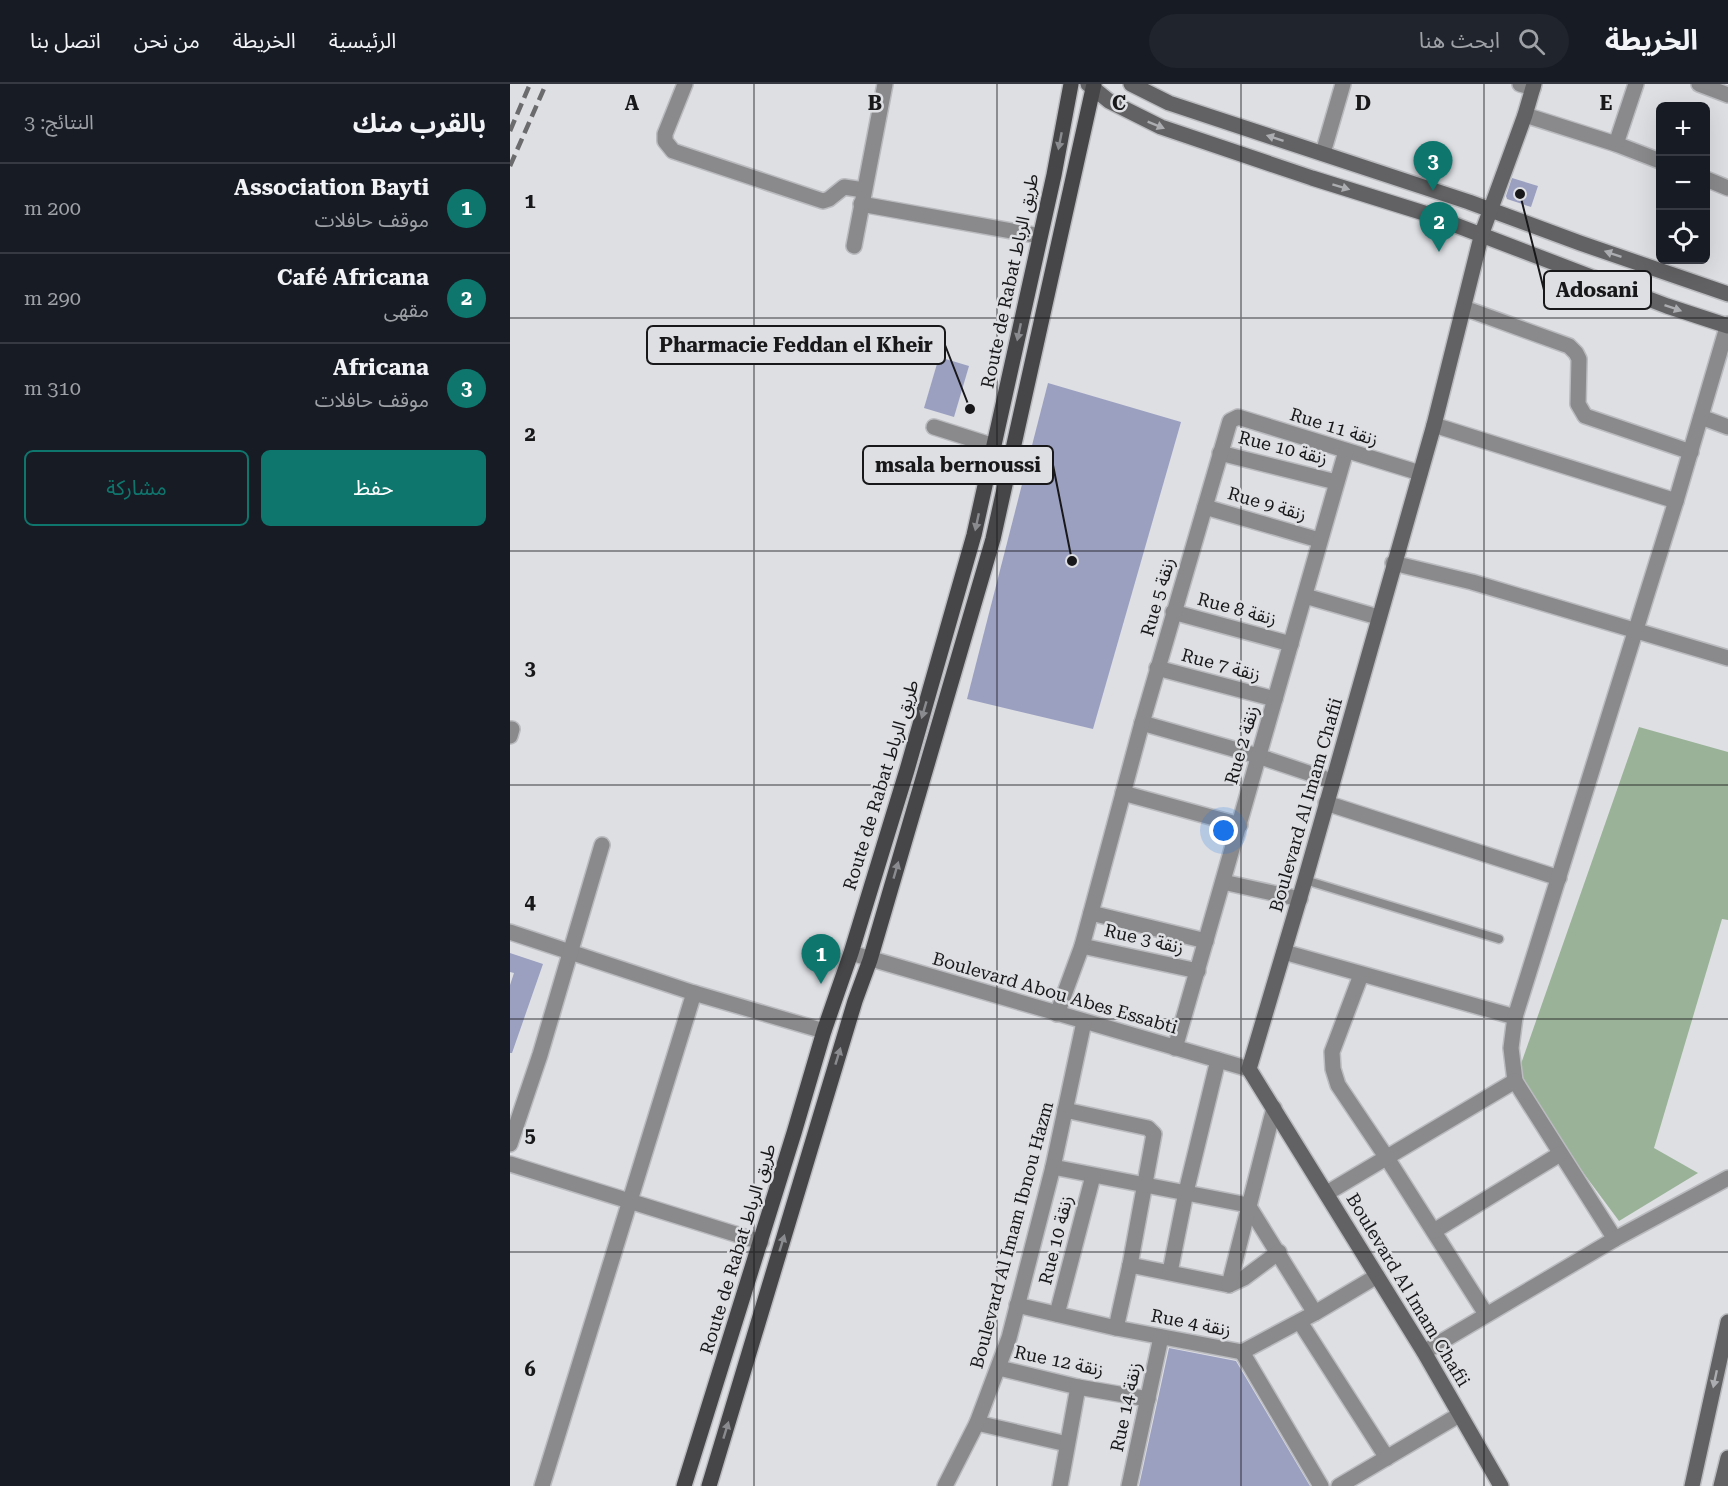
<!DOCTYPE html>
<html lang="ar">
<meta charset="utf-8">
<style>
:root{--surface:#171b24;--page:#20242c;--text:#f1f3f6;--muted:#9ea1a6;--line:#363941;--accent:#0f766e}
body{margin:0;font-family:"Roboto Serif","Noto Sans Arabic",serif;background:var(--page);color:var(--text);direction:rtl}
.controls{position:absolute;right:18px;top:18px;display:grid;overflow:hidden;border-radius:9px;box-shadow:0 6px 24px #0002}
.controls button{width:54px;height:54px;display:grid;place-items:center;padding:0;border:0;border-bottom:2px solid var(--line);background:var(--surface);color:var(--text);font:30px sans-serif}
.you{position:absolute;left:714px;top:747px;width:21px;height:21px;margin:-15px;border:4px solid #fff;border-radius:50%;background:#1a73e8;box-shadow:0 0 0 9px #1a73e833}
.badge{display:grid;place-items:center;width:39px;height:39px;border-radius:50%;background:var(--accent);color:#fff;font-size:20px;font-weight:700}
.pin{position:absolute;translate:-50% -50px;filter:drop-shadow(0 2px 3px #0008)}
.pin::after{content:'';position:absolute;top:32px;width:21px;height:18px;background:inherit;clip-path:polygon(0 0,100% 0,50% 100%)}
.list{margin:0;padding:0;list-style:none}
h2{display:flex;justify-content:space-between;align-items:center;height:78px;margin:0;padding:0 24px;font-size:26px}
h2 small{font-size:20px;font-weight:400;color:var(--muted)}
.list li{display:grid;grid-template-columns:39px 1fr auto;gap:18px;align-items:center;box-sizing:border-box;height:90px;padding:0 24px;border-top:2px solid var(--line)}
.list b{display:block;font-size:22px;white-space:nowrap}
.list p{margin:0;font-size:20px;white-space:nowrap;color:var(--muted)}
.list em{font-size:20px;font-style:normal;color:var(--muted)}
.actions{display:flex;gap:12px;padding:18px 24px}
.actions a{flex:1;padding:14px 0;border:2px solid var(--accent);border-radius:9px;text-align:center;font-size:21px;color:var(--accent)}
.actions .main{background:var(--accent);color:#fff}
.icon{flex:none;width:33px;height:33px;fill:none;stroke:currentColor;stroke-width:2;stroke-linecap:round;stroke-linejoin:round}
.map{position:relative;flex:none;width:1218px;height:1402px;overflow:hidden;direction:ltr}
header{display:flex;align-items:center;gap:36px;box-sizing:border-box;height:84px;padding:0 30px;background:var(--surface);border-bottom:2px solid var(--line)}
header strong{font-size:28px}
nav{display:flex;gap:33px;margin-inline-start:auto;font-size:21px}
.search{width:420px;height:54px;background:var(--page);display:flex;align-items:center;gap:15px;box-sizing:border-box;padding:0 21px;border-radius:33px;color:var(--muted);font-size:22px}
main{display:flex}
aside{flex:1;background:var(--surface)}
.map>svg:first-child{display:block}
.forest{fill:#9ab398}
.building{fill:#9ba0c1}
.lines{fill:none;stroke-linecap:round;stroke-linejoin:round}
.lane-casing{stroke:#babbbf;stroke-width:11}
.street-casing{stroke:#babbbf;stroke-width:18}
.secondary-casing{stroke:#babbbf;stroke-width:18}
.primary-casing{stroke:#babbbf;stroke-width:18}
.lane{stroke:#8a8a8c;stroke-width:8}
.street{stroke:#8a8a8c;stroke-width:15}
.secondary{stroke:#626264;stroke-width:15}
.primary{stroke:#464649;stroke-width:15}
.rail{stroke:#6b6b6e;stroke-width:4.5;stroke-dasharray:12 6;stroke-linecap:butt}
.oneway{fill:#acadb0}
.oneway2{fill:#8a8b8e}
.grid{fill:none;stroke:#18181a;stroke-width:1.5;stroke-opacity:0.55}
.labels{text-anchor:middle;stroke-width:5;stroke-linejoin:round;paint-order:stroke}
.street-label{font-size:18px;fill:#18181a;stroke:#dedfe3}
.grid-label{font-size:20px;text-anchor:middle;font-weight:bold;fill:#18181a;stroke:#dedfe3;stroke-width:5;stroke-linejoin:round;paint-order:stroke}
.leader{fill:none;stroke:#18181a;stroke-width:2}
.callout-dot{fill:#18181a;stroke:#dedfe3;stroke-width:2}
.callout{fill:#dedfe3;stroke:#18181a;stroke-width:2}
.callout-label{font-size:20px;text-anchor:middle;font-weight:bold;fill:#18181a}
</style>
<header>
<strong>الخريطة</strong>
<div class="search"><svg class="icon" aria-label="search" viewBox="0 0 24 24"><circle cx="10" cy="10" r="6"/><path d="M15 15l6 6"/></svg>ابحث هنا</div>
<nav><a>الرئيسية</a><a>الخريطة</a><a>من نحن</a><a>اتصل بنا</a></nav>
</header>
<main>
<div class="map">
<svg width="1218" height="1402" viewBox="0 0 1218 1402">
<rect width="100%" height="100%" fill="#dedfe3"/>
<path class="forest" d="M1129 643 1218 668V836L1212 835 1144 1064 1188 1089 1109 1137 1005 997Z"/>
<g class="building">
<path d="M1002 94 1028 102 1021 123 997 115 996 112Z"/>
<path d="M429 273 459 282 444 333 414 324Z"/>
<path d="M538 299 671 338 583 645 457 615Z"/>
<path d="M0 869 33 880 2 969H0V901L4 889 0 888Z"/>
<path d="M659 1264 726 1277 800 1402H629Z"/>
</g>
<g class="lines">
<defs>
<path id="lane" d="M795 796 989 855"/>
<g id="street">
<path d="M175 0 155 50V57L163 67 313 117 319 115 334 103 354 106"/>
<path d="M1010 0 1023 4"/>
<path d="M1189 0 1218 11"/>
<path d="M1015 31 1106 60 1150 77"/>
<path d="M1106 60 1126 0"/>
<path d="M813 69 833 0"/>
<path d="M1196 95 1218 104"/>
<path d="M351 120 530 152"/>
<path d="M344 162 375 0"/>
<path d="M954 224 1059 262 1066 269 1069 275 1068 320 1075 332 1181 368"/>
<path d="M1191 333 1218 343"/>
<path d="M924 341 1166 417"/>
<path d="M424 343 484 362"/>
<path d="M710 369 826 398"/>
<path d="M695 423 809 456"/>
<path d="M883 479 962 498 1218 574"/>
<path d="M795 512 868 533"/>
<path d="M663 528 781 560"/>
<path d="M647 584 765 615"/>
<path d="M632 639 748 672 822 697"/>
<path d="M0 645H2L0 652"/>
<path d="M613 709 730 741"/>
<path d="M816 719 1049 794"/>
<path d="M713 798 790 815"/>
<path d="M581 829 696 857"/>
<path d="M0 848 184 909 314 947"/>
<path d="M572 862 688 887"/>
<path d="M774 868 1005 933"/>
<path d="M341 869 739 985"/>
<path d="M851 891 822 968 823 985 828 1001 877 1074 976 1230"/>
<path d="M547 930 572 862 632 639 720 337 728 333 910 389"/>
<path d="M665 964 836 367"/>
<path d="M1005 997 1001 964 1005 933 1166 417 1218 240"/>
<path d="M555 1026 638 1044 644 1050 620 1181 606 1244"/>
<path d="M0 1060 30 971 92 761"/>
<path d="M0 1080 251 1158"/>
<path d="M543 1083 738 1121 805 1229"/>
<path d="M817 1109 1005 997 1105 1155"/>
<path d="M924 1147 1050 1070"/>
<path d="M620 1181 719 1201 734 1194 769 1168"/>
<path d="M660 1188 676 1108 708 976"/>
<path d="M719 1201 764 1024"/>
<path d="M507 1221 606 1244 732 1268 805 1229 867 1192"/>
<path d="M547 1230 583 1092"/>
<path d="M790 1238 877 1374"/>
<path d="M732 1268 811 1402"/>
<path d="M914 1268 1105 1155 1218 1094"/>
<path d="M489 1284 568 1303 638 1315"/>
<path d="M467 1339 557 1360"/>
<path d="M32 1402 184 909"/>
<path d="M435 1402 467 1339 499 1254 543 1083 574 938"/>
<path d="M550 1402 568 1303"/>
<path d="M619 1402 651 1253"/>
<path d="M829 1402 949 1331"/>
</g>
<g id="secondary">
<path d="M578 0 599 17 651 43 802 94 914 129 1157 222 1218 242"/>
<path d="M621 0 659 19 959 118 1070 159 1218 210"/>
<path d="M991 1402 914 1268 739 985 795 796 924 341 972 149 1015 31 1024 0"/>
<path d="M1182 1402 1218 1238"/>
<path d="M1211 1402 1218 1374"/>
</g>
<g id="primary">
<path d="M174 1402 284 1049 314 947 341 869 397 686 464 451 544 91 561 0"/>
<path d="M199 1402 345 917 360 876 483 455 584 0"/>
</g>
</defs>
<use href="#lane" class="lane-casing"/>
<use href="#street" class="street-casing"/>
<use href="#secondary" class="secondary-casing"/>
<use href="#primary" class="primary-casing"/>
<use href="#lane" class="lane"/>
<use href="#street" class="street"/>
<use href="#secondary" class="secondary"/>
<use href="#primary" class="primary"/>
<g class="rail">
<path d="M0 47 20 0"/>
<path d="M0 82 36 0"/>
</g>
</g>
<defs><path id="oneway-solid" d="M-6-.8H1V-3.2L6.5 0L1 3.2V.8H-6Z" transform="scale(1.5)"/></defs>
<g class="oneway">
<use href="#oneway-solid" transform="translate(646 41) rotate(22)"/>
<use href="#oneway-solid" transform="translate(765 54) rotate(-162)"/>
<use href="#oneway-solid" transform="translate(831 103) rotate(17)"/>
<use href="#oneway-solid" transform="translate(1103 170) rotate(-161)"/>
<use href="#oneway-solid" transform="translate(1163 224) rotate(19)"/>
<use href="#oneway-solid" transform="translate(1205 1295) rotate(102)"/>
</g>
<g class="oneway2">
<use href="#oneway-solid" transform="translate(550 57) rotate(101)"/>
<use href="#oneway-solid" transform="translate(509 248) rotate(102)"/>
<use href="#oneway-solid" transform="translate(467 438) rotate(102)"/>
<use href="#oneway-solid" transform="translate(414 626) rotate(106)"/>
<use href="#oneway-solid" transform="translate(386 786) rotate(-74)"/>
<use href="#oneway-solid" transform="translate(328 972) rotate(-73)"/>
<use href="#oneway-solid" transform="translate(272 1159) rotate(-73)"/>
<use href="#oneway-solid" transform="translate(216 1346) rotate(-73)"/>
</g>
<path class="grid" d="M244 0V1402M487 0V1402M731 0V1402M974 0V1402M0 234H1218M0 467H1218M0 701H1218M0 935H1218M0 1168H1218"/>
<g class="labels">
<g class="street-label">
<text transform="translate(500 197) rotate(-78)" y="6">Route de Rabat طريق الرباط</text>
<text transform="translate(824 343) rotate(17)" y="6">Rue 11 زنقة</text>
<text transform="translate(773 364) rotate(14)" y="6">Rue 10 زنقة</text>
<text transform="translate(757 420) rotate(16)" y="6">Rue 9 زنقة</text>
<text transform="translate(648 513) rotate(-74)" y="6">Rue 5 زنقة</text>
<text transform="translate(727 525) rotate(15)" y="6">Rue 8 زنقة</text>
<text transform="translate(711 581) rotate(15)" y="6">Rue 7 زنقة</text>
<text transform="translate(732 661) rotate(-74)" y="6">Rue 2 زنقة</text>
<text transform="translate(371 701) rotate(-73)" y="6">Route de Rabat طريق الرباط</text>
<text transform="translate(796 721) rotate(-74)" y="6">Boulevard Al Imam Chafii</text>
<text transform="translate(634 855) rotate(13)" y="6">Rue 3 زنقة</text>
<text transform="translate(545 909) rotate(16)" y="6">Boulevard Abou Abes Essabti</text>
<text transform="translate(502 1151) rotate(-75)" y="6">Boulevard Al Imam Ibnou Hazm</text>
<text transform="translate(546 1156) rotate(-76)" y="6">Rue 10 زنقة</text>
<text transform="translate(228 1165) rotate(-73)" y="6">Route de Rabat طريق الرباط</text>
<text transform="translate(898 1206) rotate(59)" y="6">Boulevard Al Imam Chafii</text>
<text transform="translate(681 1239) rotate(11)" y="6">Rue 4 زنقة</text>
<text transform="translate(549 1277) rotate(12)" y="6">Rue 12 زنقة</text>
<text transform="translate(616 1323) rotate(-78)" y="6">Rue 14 زنقة</text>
</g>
</g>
<g class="grid-label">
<text x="122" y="26">A</text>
<text x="365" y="26">B</text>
<text x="609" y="26">C</text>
<text x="853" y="26">D</text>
<text x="1096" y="26">E</text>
<text x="20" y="124">1</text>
<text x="20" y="357">2</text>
<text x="20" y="591">3</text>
<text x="20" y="825">4</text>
<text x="20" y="1058">5</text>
<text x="20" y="1292">6</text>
</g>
<path class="leader" d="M1010 110L1034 206M460 325L435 261M562 477L543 381"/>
<g class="callout-dot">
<circle cx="1010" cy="110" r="6"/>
<circle cx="460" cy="325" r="6"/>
<circle cx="562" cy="477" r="6"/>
</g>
<g class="callout">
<rect x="1034" y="187" width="107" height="38" rx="6"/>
<rect x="137" y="242" width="298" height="38" rx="6"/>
<rect x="353" y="362" width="190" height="38" rx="6"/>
</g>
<g class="callout-label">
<text x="1087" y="213">Adosani</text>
<text x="286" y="268">Pharmacie Feddan el Kheir</text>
<text x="448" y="388">msala bernoussi</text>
</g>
</svg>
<div class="controls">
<button>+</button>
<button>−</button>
<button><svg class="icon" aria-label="locate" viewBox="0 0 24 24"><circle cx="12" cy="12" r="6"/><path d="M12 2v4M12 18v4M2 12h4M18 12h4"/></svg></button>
</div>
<div class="you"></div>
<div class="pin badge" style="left:311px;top:900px">1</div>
<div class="pin badge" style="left:929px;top:168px">2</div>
<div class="pin badge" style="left:923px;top:107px">3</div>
</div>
<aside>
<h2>بالقرب منك<small>النتائج: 3</small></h2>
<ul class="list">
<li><span class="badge">1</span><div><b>Association Bayti</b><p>موقف حافلات</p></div><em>200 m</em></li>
<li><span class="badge">2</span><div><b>Café Africana</b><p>مقهى</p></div><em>290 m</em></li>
<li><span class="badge">3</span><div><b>Africana</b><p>موقف حافلات</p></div><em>310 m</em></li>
</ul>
<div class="actions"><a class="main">حفظ</a><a>مشاركة</a></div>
</aside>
</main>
